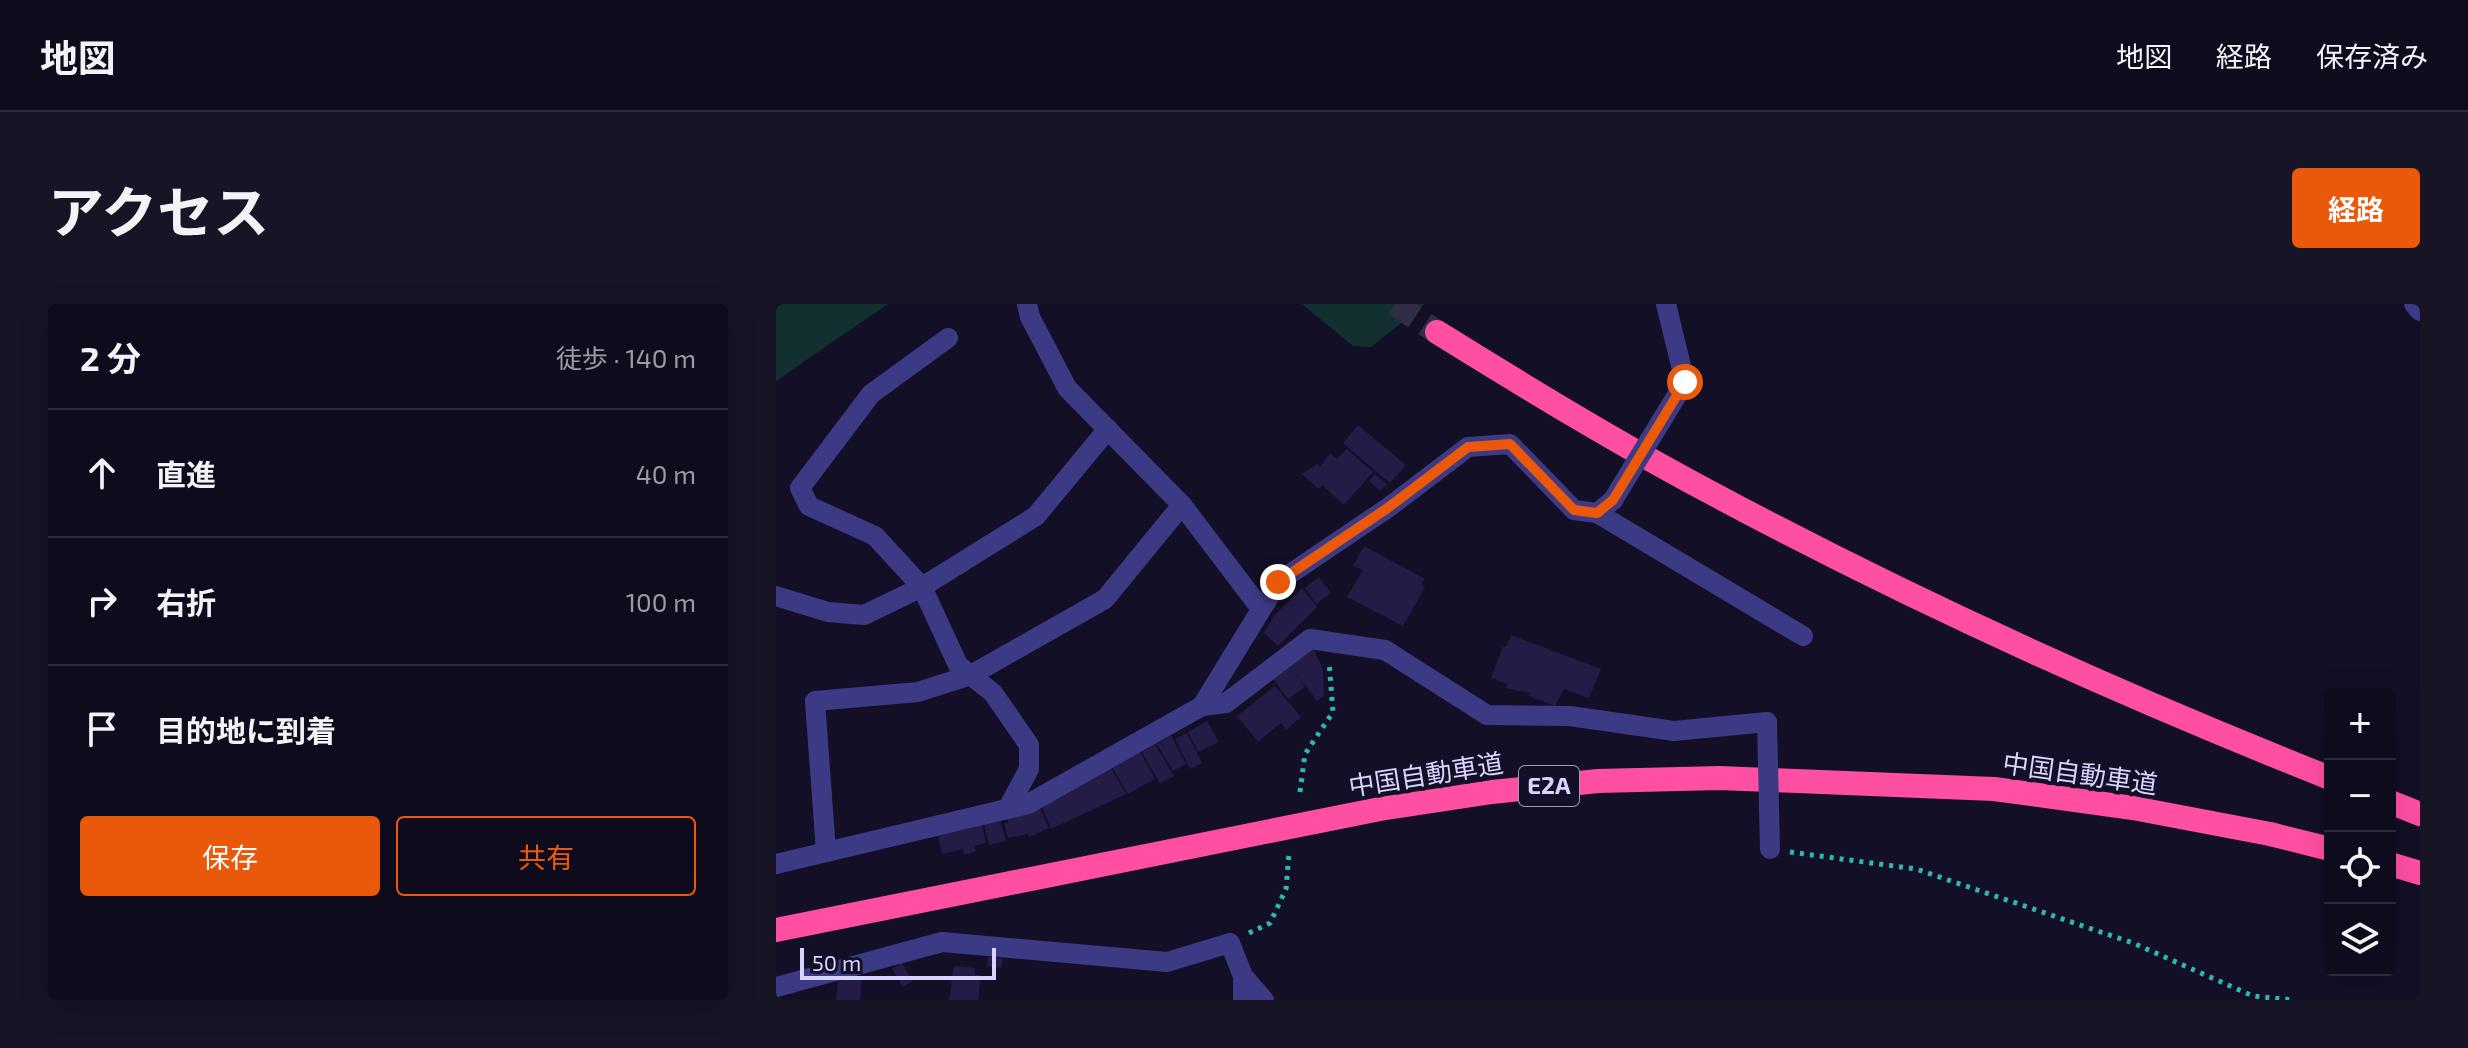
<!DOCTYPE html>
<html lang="ja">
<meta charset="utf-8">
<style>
:root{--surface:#0e0b1c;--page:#171425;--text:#f1f3f6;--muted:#9b9ba3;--line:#2e2b3b;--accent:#ea580c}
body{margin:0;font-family:"Exo 2","Noto Sans JP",sans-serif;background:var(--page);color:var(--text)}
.controls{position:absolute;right:24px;bottom:24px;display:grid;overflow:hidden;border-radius:8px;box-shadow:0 8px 32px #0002}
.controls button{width:72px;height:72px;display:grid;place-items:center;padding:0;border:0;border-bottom:2px solid var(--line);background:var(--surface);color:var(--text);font:40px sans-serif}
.scale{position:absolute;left:24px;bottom:20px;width:196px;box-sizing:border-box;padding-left:8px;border:4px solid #d9d4ff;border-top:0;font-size:22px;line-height:28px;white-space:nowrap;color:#d9d4ff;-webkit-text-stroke:6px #130f26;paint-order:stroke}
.stop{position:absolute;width:24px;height:24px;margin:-18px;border:6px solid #ea580c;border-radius:50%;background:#fff}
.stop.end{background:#ea580c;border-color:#fff;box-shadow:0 2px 8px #0008}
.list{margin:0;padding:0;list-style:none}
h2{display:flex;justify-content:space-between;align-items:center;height:104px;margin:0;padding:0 32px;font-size:34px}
h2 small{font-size:26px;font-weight:400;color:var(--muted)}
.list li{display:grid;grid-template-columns:52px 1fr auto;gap:24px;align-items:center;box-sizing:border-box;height:128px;padding:0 32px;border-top:2px solid var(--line)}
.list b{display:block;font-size:30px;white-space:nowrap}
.list em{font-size:26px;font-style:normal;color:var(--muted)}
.actions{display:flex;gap:16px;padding:24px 32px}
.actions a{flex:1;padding:18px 0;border:2px solid var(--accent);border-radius:8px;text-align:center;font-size:28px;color:var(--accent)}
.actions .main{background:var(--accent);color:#fff}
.icon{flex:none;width:44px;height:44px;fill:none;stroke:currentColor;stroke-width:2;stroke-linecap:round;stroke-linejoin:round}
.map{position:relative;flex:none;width:1644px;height:696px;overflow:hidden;border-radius:8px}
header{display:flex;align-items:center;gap:48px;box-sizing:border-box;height:112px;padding:0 40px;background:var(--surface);border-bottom:2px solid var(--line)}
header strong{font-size:38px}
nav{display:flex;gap:44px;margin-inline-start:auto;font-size:28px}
.intro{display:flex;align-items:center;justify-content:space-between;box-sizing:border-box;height:192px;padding:0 48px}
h1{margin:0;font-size:56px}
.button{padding:20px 36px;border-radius:8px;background:var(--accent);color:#fff;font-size:28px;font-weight:700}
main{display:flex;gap:48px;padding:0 48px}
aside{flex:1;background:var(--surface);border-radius:8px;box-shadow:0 8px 32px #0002}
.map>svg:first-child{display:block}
.green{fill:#12302f}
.building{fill:#241b47}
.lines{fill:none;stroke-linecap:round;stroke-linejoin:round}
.highway-tunnel{stroke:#312d47;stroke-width:24;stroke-dasharray:24 12;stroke-linecap:butt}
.path{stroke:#2fb8b0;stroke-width:5;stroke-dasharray:4 6;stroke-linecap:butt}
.minor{stroke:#3d3a85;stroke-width:20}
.highway{stroke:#ff4fa3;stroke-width:24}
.minor-bridge{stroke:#3d3a85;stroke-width:20}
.route{stroke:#ea580c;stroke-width:10}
.labels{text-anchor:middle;stroke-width:8;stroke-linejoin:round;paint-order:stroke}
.shield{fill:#130f26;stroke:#9e99be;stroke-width:2}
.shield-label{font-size:24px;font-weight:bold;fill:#d9d4ff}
.street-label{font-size:26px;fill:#d9d4ff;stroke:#130f26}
</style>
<header>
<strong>地図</strong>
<nav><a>地図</a><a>経路</a><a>保存済み</a></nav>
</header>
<div class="intro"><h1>アクセス</h1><a class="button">経路</a></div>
<main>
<aside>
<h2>2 分<small>徒歩 · 140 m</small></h2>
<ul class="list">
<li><svg class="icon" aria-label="ahead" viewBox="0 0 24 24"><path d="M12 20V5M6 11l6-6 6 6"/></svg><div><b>直進</b></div><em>40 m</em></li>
<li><svg class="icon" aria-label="right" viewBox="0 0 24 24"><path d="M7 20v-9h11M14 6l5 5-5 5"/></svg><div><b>右折</b></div><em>100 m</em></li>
<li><svg class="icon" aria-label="arrive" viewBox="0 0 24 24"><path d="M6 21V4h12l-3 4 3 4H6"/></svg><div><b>目的地に到着</b></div></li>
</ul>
<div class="actions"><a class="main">保存</a><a>共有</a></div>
</aside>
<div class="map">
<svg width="1644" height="696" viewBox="0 0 1644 696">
<rect width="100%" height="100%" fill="#130f26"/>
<g class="green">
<path d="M0 0H112L0 77Z"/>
<path d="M526 0H649L595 43 577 42Z"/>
</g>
<g class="building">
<path d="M582 121 630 161 614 179 567 139Z"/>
<path d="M571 145 597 168 568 201 546 181 542 185 526 170 541 160 544 163 554 149 561 155Z"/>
<path d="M599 170 611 180 604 187 593 177Z"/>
<path d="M588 242 649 275 645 280 649 283 627 322 571 293 587 266 577 262Z"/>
<path d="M543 273 555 289 540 300 529 284Z"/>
<path d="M526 284 541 303 502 342 488 329 498 312Z"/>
<path d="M735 331 825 365 813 394 788 385 779 402 753 392 754 389 730 384 731 380 715 374 727 342 730 343Z"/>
<path d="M533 345 538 346 547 366 548 392 541 397 519 367 529 383 512 395 495 372Z"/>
<path d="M499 382 525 413 510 426 505 419 482 438 461 412Z"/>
<path d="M431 417 443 438 422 448 412 428Z"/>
<path d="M411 429 426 459 414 465 399 435Z"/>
<path d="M395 431 410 460 397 467 381 440Z"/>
<path d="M379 440 398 472 384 480 366 448Z"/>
<path d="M364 448 379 475 352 490 336 463Z"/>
<path d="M335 464 350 490 275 525 266 503Z"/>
<path d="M263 502 273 524 253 533 252 530 232 534 228 519 232 518 231 514Z"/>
<path d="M224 516 230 537 213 541 208 520Z"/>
<path d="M206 521 210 539 198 542 200 547 188 551 187 545 166 550 162 532Z"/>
<path d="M212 653 227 655 225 664 211 662Z"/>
<path d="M126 659 137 677 127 683 116 665Z"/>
<path d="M178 662 199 664V671H205L202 696H173Z"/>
<path d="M86 673 84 696H60L62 677Z"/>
</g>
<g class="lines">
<path class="highway-tunnel" d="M619 0 661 28"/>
<g class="path">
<path d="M524 488 529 450 557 408 553 357"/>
<path d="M1014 548 1140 565 1357 639 1477 692 1517 696"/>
<path d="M473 629 494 619 510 585 513 549"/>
</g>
<g class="minor">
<path d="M251 0 254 13 291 84 406 201 485 305"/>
<path d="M890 0 909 78"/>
<path d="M1638 0 1644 7"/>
<path d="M172 34 95 90 24 184 33 202 99 232 146 283 182 361 217 389 253 441V465L232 504"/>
<path d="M821 209 1027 332"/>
<path d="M0 292 52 308 88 311 146 283 260 212 332 125"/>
<path d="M426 402 450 399 534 335 609 346 711 411 794 412 898 427 991 418"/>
<path d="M50 548 39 397 142 388 195 371 329 295 406 201"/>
<path d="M0 560 252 500 426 402 502 278 613 203 692 143 734 140 798 206 821 209 837 196"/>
<path d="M467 672 488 696"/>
<path d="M0 683 166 638 391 658 454 639 467 672V696"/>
</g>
<g class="highway">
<path d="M661 28C753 85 846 142 943 193 1141 299 1345 391 1554 474"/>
<path d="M1614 498 1644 510"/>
<path d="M1614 560 1644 569"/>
<path d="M0 626 604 505 716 488 822 477 944 474 1218 485 1357 504 1494 530 1554 545"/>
</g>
<g class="minor-bridge">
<path d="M837 196 909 78"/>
<path d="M991 418 994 545"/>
</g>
</g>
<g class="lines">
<path class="route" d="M502 278 613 203 692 143 734 140 798 206 821 209 837 196 909 78"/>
</g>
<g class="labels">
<rect class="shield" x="743" y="462" width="60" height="40" rx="6"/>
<g class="shield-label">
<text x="773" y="490">E2A</text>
</g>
<g class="street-label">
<text transform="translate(1304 470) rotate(8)" y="9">中国自動車道</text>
<text transform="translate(650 471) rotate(-9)" y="9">中国自動車道</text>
</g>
</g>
</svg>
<div class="controls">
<button>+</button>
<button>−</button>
<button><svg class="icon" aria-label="locate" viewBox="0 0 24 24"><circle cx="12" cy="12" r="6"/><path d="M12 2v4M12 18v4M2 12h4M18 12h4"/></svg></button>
<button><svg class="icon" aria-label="layers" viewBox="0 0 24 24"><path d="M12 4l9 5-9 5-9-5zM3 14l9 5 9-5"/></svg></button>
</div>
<div class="scale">50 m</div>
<div class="stop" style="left:909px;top:78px"></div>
<div class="stop end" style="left:502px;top:278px"></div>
</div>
</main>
